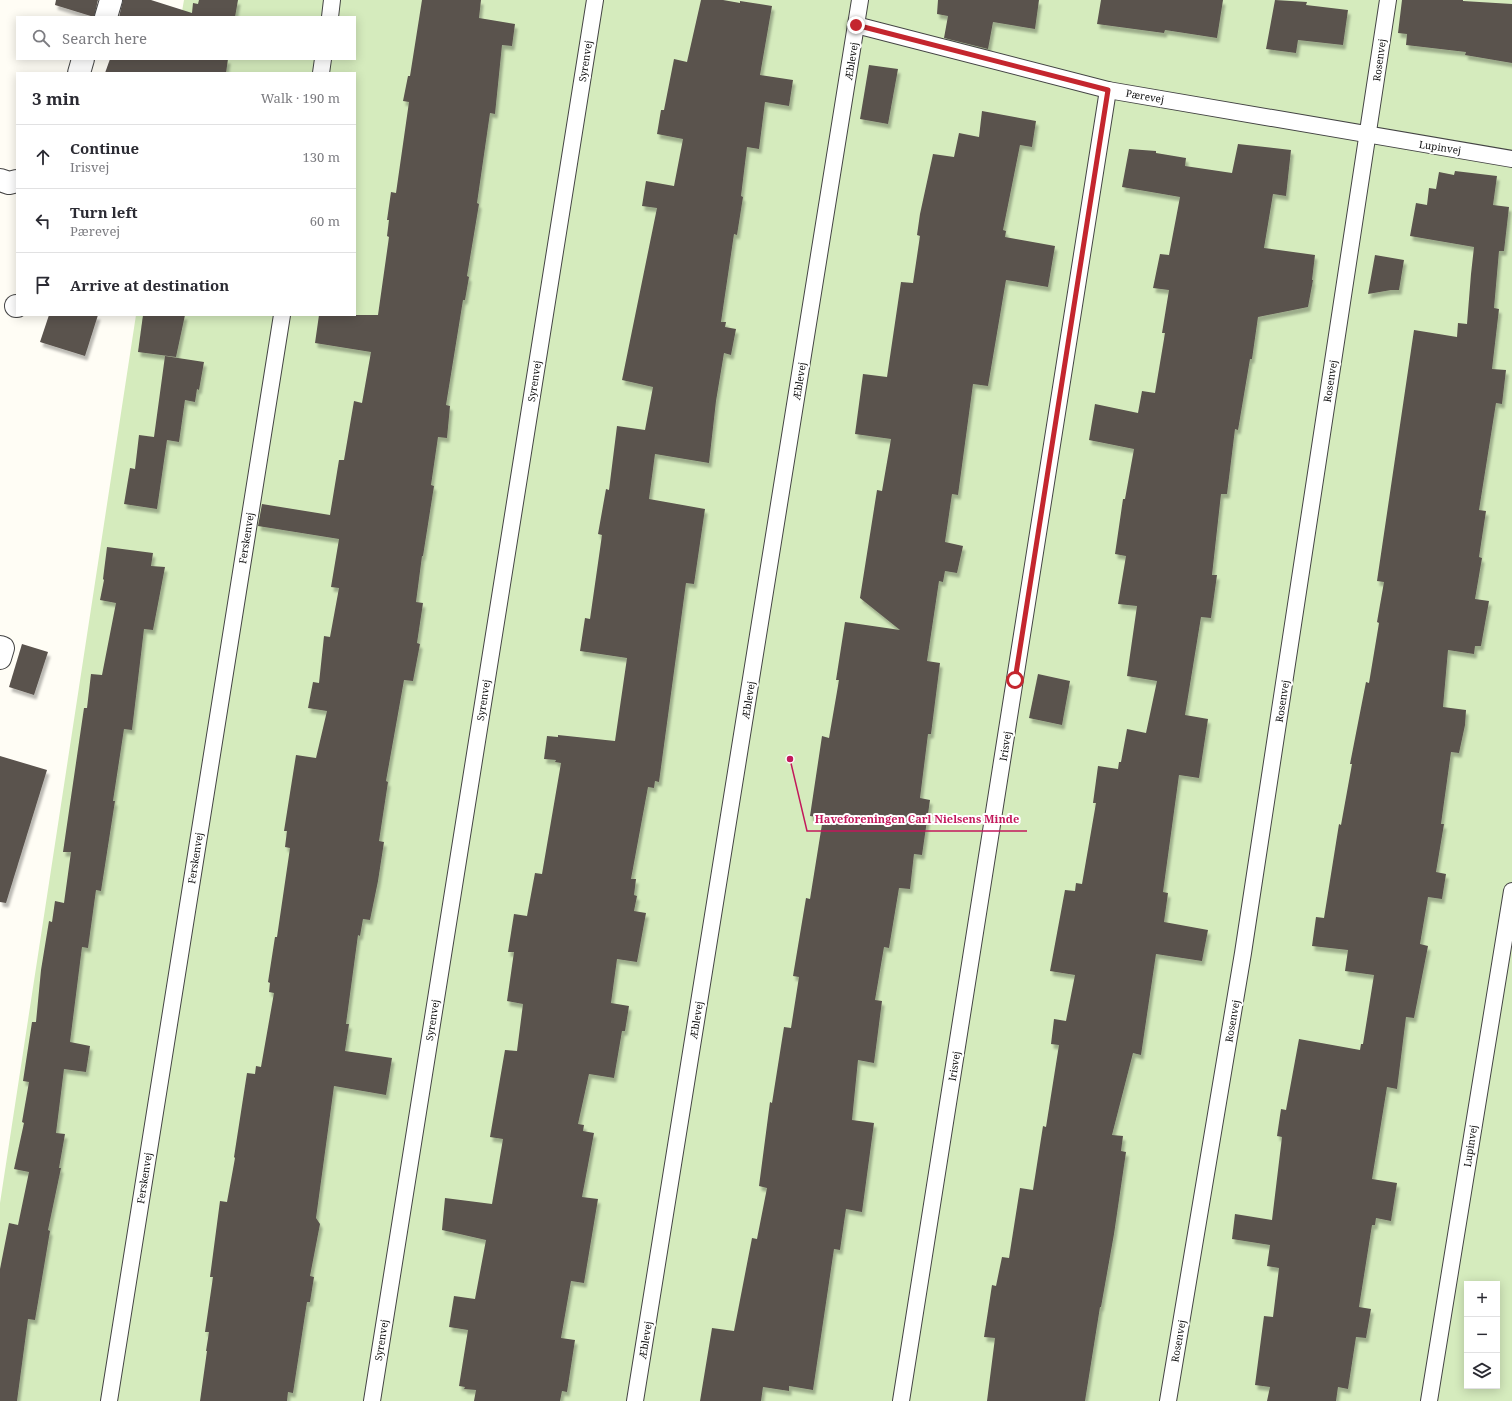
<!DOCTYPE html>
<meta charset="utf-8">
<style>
:root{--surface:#fff;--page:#f2f2f3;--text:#2b2b33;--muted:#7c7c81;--line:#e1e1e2}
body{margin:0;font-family:"Noto Serif",serif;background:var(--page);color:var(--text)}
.controls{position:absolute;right:12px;bottom:12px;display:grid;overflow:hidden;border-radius:0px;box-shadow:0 2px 10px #0003}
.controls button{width:36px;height:36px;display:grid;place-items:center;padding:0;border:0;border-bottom:1px solid var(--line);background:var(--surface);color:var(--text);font:20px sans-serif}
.stop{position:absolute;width:12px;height:12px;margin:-9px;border:3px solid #c4262e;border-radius:50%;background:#fff}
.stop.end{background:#c4262e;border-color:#fff;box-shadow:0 1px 4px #0008}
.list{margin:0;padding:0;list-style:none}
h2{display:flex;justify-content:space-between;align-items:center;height:52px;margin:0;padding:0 16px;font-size:17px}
h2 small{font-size:13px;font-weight:400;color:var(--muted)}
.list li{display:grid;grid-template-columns:26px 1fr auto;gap:12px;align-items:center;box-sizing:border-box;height:64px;padding:0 16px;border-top:1px solid var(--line)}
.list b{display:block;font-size:15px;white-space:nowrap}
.list p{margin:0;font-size:13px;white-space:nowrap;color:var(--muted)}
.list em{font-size:13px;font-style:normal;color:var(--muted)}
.icon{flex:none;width:22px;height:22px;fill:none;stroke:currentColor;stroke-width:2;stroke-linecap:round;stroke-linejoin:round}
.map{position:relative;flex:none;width:1512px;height:1401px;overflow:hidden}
.search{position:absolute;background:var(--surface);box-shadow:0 2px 10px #0003;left:16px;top:16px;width:340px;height:44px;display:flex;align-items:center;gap:10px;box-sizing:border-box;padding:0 14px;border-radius:0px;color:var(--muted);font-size:15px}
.panel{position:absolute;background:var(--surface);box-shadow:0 2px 10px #0003;left:16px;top:72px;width:340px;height:244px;border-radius:0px}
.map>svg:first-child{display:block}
.green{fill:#d5ebbd;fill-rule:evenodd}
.building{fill:#5a524d;filter:url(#shadow)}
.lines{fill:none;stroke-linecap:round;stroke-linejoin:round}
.lane-casing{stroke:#444;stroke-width:18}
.street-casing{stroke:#444;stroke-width:24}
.lane{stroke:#fff;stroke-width:16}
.street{stroke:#fff;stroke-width:22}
.route{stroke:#c4262e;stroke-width:5}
.labels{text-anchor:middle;stroke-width:4;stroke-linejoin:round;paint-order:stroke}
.street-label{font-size:10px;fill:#111;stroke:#fff}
.leader{fill:none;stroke:#c2185b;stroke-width:1.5}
.callout-dot{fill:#c2185b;stroke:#fff;stroke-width:1.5}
.callout-label{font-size:11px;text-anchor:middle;font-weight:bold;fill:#c2185b;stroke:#fff;stroke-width:4;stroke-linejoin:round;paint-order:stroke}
</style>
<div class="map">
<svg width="1512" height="1401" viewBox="0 0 1512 1401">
<defs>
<filter id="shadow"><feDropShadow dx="2.5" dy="4.5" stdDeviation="1" flood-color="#0004"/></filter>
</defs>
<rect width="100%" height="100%" fill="#fffdf5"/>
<path class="green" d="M184 0H1512V1401H0V1203L136 315H355V73H173L175 59H355V17H181ZM1467 1284H1497V1386H1467Z"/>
<g class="building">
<path d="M56 0H98L94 17 55 5Z"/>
<path d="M123 0H151L192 13 193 3 198 4 199 0H238L235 17H119Z"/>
<path d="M422 0H481L479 18 515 24 512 46 502 45 495 114 490 113 477 203 479 204 467 276 469 277 465 300H463L446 405 450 406 447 438 438 437 431 485 434 486 423 556H422L416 602 423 603 417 643 420 644 413 681 404 680 386 781 388 782 379 841 384 842 378 881 370 920 363 919 360 936 358 935 346 1024H349L345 1051 392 1058 386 1095 334 1086 316 1218 320 1224 310 1276 314 1277 310 1302H307L293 1393 288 1392 287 1401H200L207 1351H206L209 1332H205L213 1277H210L220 1201 227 1202 235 1158 234 1157 247 1073 255 1074 256 1066 261 1067 274 993 269 992 270 983 268 982 275 937H277L290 848 285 847 287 831H284L296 755 316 758 327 711 308 708 313 682 319 683 324 636 330 637 339 588 331 587 339 539 258 526 262 504 330 515 339 460H344L354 401 362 403 371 352 315 343 319 315H378L389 237 387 236 389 220H387L391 192 396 193 409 102 403 101 408 76H410Z"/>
<path d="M701 0H723L740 3V1L772 6 760 75 793 80 789 106 765 102 759 149 747 147 741 196 743 197 737 235 734 234 721 322H726L725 327 736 329 731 355 724 353 716 401 709 463 655 454 649 499 705 509 694 584 686 583 659 782 655 781 654 788 648 787 631 879H636L634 895 637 896 634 911 646 913 637 962 617 959 611 1003 629 1006 625 1031H622L614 1078 589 1074 578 1124 584 1125 583 1131 594 1133 582 1197 598 1199 584 1283 571 1281 561 1338 575 1340 567 1392 562 1391 560 1401H474L476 1390 464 1389 465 1387 459 1386 468 1330 449 1327 454 1296 475 1299 486 1240 442 1230 445 1198 492 1204 503 1139 490 1137 505 1050 517 1051 523 1004 507 1001 514 952H508L514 914 527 916 535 873 542 874 561 763 555 762 556 760 544 759 547 736 558 737V735L615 741 627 658 580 651 585 618 590 619 602 535 598 534 606 489 609 490 617 426 645 430 653 387 622 380 657 208 642 206 646 181 674 186 683 139 657 134 661 110H664L674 59 687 62Z"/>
<path d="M938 0H1039L1035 29 993 22 988 49 944 38 948 16 937 14Z"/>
<path d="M1101 0H1223L1217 38 1165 30 1164 33 1097 24Z"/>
<path d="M1275 0 1307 2 1306 5 1348 10 1343 45 1298 40 1296 53 1266 49Z"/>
<path d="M1402 0H1463V1L1512 4V63L1465 55 1466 52 1406 45 1407 34 1398 33Z"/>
<path d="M110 59H228L226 73H105Z"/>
<path d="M869 65 898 69 888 124 860 119Z"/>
<path d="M982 111 1036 121 1032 147 1020 145 1003 230 1006 231 1005 237 1055 246 1048 287 1006 280 988 386 973 384 958 495 952 494 945 542 963 546 957 573 945 571 943 582 939 581 927 661 940 663 931 734H928L920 798 930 800 922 855 914 854 910 889 899 888 889 948 884 947 875 1000 882 1001 874 1063 858 1060 852 1120 874 1123 862 1212 846 1209 840 1250 834 1249 813 1390 789 1386V1391L763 1387 761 1401H700L712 1328 734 1331 752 1238 757 1239 767 1188 759 1186 770 1102 772 1103 784 1027 791 1028 799 977 793 976 806 898 810 899 823 818 810 816 822 736 829 738 839 680H836L845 622 900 630 860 598 877 490 882 491 891 439 855 434 863 374 887 377 901 282 913 283 920 236 917 235 920 214 933 154 954 157 959 133 979 137Z"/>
<path d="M1238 144 1291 150 1286 196 1273 194 1264 248 1315 255 1312 280H1313L1308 307 1258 317 1252 359H1250L1238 430 1235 429 1227 494H1221L1212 575H1217L1211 618 1201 617 1185 715 1208 719 1199 778 1179 775 1163 892 1168 893 1164 922 1208 930 1202 961 1156 954 1141 1055 1133 1053 1112 1135 1123 1136 1121 1151 1126 1152 1114 1234 1101 1307H1100L1085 1401H987L995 1338 984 1337 992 1285 996 1286 1002 1257 1009 1258 1020 1188 1033 1190 1043 1126 1046 1127 1059 1045 1051 1044 1054 1019 1066 1021 1075 975 1050 971 1065 890 1075 891 1076 883 1082 884 1096 803H1093L1098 766 1118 769 1119 762H1121L1127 729 1146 733 1157 681 1127 676 1137 606 1118 604 1126 556 1115 554 1123 499H1125L1134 449 1089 440 1095 404 1138 413 1142 391 1155 393 1165 333H1162L1169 290 1153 288 1160 254 1169 255 1180 197 1122 187 1129 149 1156 151V153L1186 158 1185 166 1232 173Z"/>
<path d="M1455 171 1497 176 1493 205 1509 207 1504 251H1499L1494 308 1499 309 1492 369 1506 370 1502 404 1496 403 1479 510 1486 511 1479 557 1482 558 1475 599 1489 601 1481 646H1475L1474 654 1448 650 1443 707 1466 710 1465 725 1459 753 1451 752 1441 824H1444L1436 872 1446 874 1442 899 1428 897 1420 944 1428 946 1414 1018 1406 1017 1397 1089 1387 1087 1372 1179 1397 1183 1391 1221 1376 1218 1375 1225H1372L1359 1307 1371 1309 1366 1338 1356 1337 1348 1389 1338 1387 1336 1401H1267L1270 1387 1255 1385 1264 1316 1273 1317 1279 1268 1267 1266 1270 1245 1232 1239 1235 1214 1272 1220 1282 1137 1277 1136 1281 1109 1286 1110 1299 1039 1360 1050 1361 1044H1363L1374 975 1345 971 1348 950 1312 946 1316 917 1324 918 1339 824 1341 825 1352 764H1350L1366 682 1369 683 1379 623 1377 622 1384 582 1377 581 1414 330 1457 337 1458 323 1467 324 1471 274 1474 247 1410 236 1416 203 1427 205 1429 188 1436 189 1439 172 1454 175Z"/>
<path d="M1375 255 1404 260 1399 290H1391L1368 294Z"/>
<path d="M49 315H98L85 356 40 342Z"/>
<path d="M143 315H185L176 357 138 352Z"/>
<path d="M165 356 204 362 199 390 197 389 195 402 185 400 179 442 167 440 157 509 124 504 130 468 135 469 139 435 154 437Z"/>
<path d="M107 547 153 553 151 566 165 567 153 630 144 629 132 730 124 729 113 801H115L101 891 96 890 88 948 82 947 70 1042 90 1046 86 1072 64 1069 56 1133 65 1134 59 1168H61L48 1230 50 1231 35 1320 28 1319 17 1401H0V1269L9 1223 18 1225 29 1172 14 1169 24 1123 22 1122 29 1082 23 1081 32 1022H36L41 970 49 921 52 922 55 901 64 903 71 852H63L84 708H87L91 674 102 675 116 603 100 600 104 580 103 579Z"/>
<path d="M22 644 48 652 34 695 9 687Z"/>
<path d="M1038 674 1070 681 1062 725 1029 718Z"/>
<path d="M0 756 47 770 6 903 0 902Z"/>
</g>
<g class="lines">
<defs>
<g id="lane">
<path d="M330 17 332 0"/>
<path d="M856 25 1108 90 1512 159"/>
<path d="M321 73 323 59"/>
<path d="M109 1401 282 315"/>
<path d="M372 1401 595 0"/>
<path d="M635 1401 860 0"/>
<path d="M901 1401 1108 90"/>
<path d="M1168 1401 1243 953 1388 0"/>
<path d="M1429 1401 1512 891"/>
</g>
<g id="street">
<path d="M106 17 111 0"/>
<path d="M79 73 83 59"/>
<path d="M0 180 9 183 17 181"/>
<path d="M16 306H17"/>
<path d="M0 647 3 648 0 658"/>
</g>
</defs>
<use href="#lane" class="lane-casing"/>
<use href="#street" class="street-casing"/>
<use href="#lane" class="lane"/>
<use href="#street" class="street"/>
</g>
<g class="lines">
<path class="route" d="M856 25 1108 90 1015 680"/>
</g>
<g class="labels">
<g class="street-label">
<text transform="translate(1379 60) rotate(-82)" y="4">Rosenvej</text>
<text transform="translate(585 61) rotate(-81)" y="4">Syrenvej</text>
<text transform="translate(851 61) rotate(-81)" y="4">Æblevej</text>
<text transform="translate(1145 96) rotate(10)" y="4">Pærevej</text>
<text transform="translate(1440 147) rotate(9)" y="4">Lupinvej</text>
<text transform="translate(534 381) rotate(-81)" y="4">Syrenvej</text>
<text transform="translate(799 381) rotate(-81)" y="4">Æblevej</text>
<text transform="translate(1330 381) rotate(-81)" y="4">Rosenvej</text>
<text transform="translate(246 538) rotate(-81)" y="4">Ferskenvej</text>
<text transform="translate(483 700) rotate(-81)" y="4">Syrenvej</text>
<text transform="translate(748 700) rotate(-81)" y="4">Æblevej</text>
<text transform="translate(1282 701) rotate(-81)" y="4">Rosenvej</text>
<text transform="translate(1005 746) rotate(-81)" y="4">Irisvej</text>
<text transform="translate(195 858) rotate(-81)" y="4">Ferskenvej</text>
<text transform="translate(432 1020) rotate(-81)" y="4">Syrenvej</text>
<text transform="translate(696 1020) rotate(-81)" y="4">Æblevej</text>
<text transform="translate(1232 1021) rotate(-80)" y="4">Rosenvej</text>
<text transform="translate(954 1066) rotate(-81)" y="4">Irisvej</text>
<text transform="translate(1470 1146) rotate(-81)" y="4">Lupinvej</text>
<text transform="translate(144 1178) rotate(-81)" y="4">Ferskenvej</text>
<text transform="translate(381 1340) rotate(-81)" y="4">Syrenvej</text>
<text transform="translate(645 1340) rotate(-81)" y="4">Æblevej</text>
<text transform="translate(1178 1341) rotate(-80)" y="4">Rosenvej</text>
</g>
</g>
<path class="leader" d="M790 759L807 831H1027"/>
<circle class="callout-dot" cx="790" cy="759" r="4"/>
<g class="callout-label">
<text x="917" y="823">Haveforeningen Carl Nielsens Minde</text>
</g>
</svg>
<div class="controls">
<button>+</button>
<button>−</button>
<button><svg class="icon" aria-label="layers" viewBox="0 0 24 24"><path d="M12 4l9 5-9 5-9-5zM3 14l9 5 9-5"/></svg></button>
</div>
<div class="stop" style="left:1015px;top:680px"></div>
<div class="stop end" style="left:856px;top:25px"></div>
<div class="search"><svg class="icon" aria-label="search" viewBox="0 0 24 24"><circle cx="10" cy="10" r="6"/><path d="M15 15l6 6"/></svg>Search here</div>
<section class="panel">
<h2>3 min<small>Walk · 190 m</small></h2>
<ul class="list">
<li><svg class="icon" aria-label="ahead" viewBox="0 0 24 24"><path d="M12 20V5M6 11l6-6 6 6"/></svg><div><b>Continue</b><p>Irisvej</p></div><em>130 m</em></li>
<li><svg class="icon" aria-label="left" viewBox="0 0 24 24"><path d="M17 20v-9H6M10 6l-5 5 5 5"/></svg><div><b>Turn left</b><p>Pærevej</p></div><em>60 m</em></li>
<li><svg class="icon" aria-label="arrive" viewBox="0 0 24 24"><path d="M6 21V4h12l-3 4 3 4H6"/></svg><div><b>Arrive at destination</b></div></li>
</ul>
</section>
</div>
